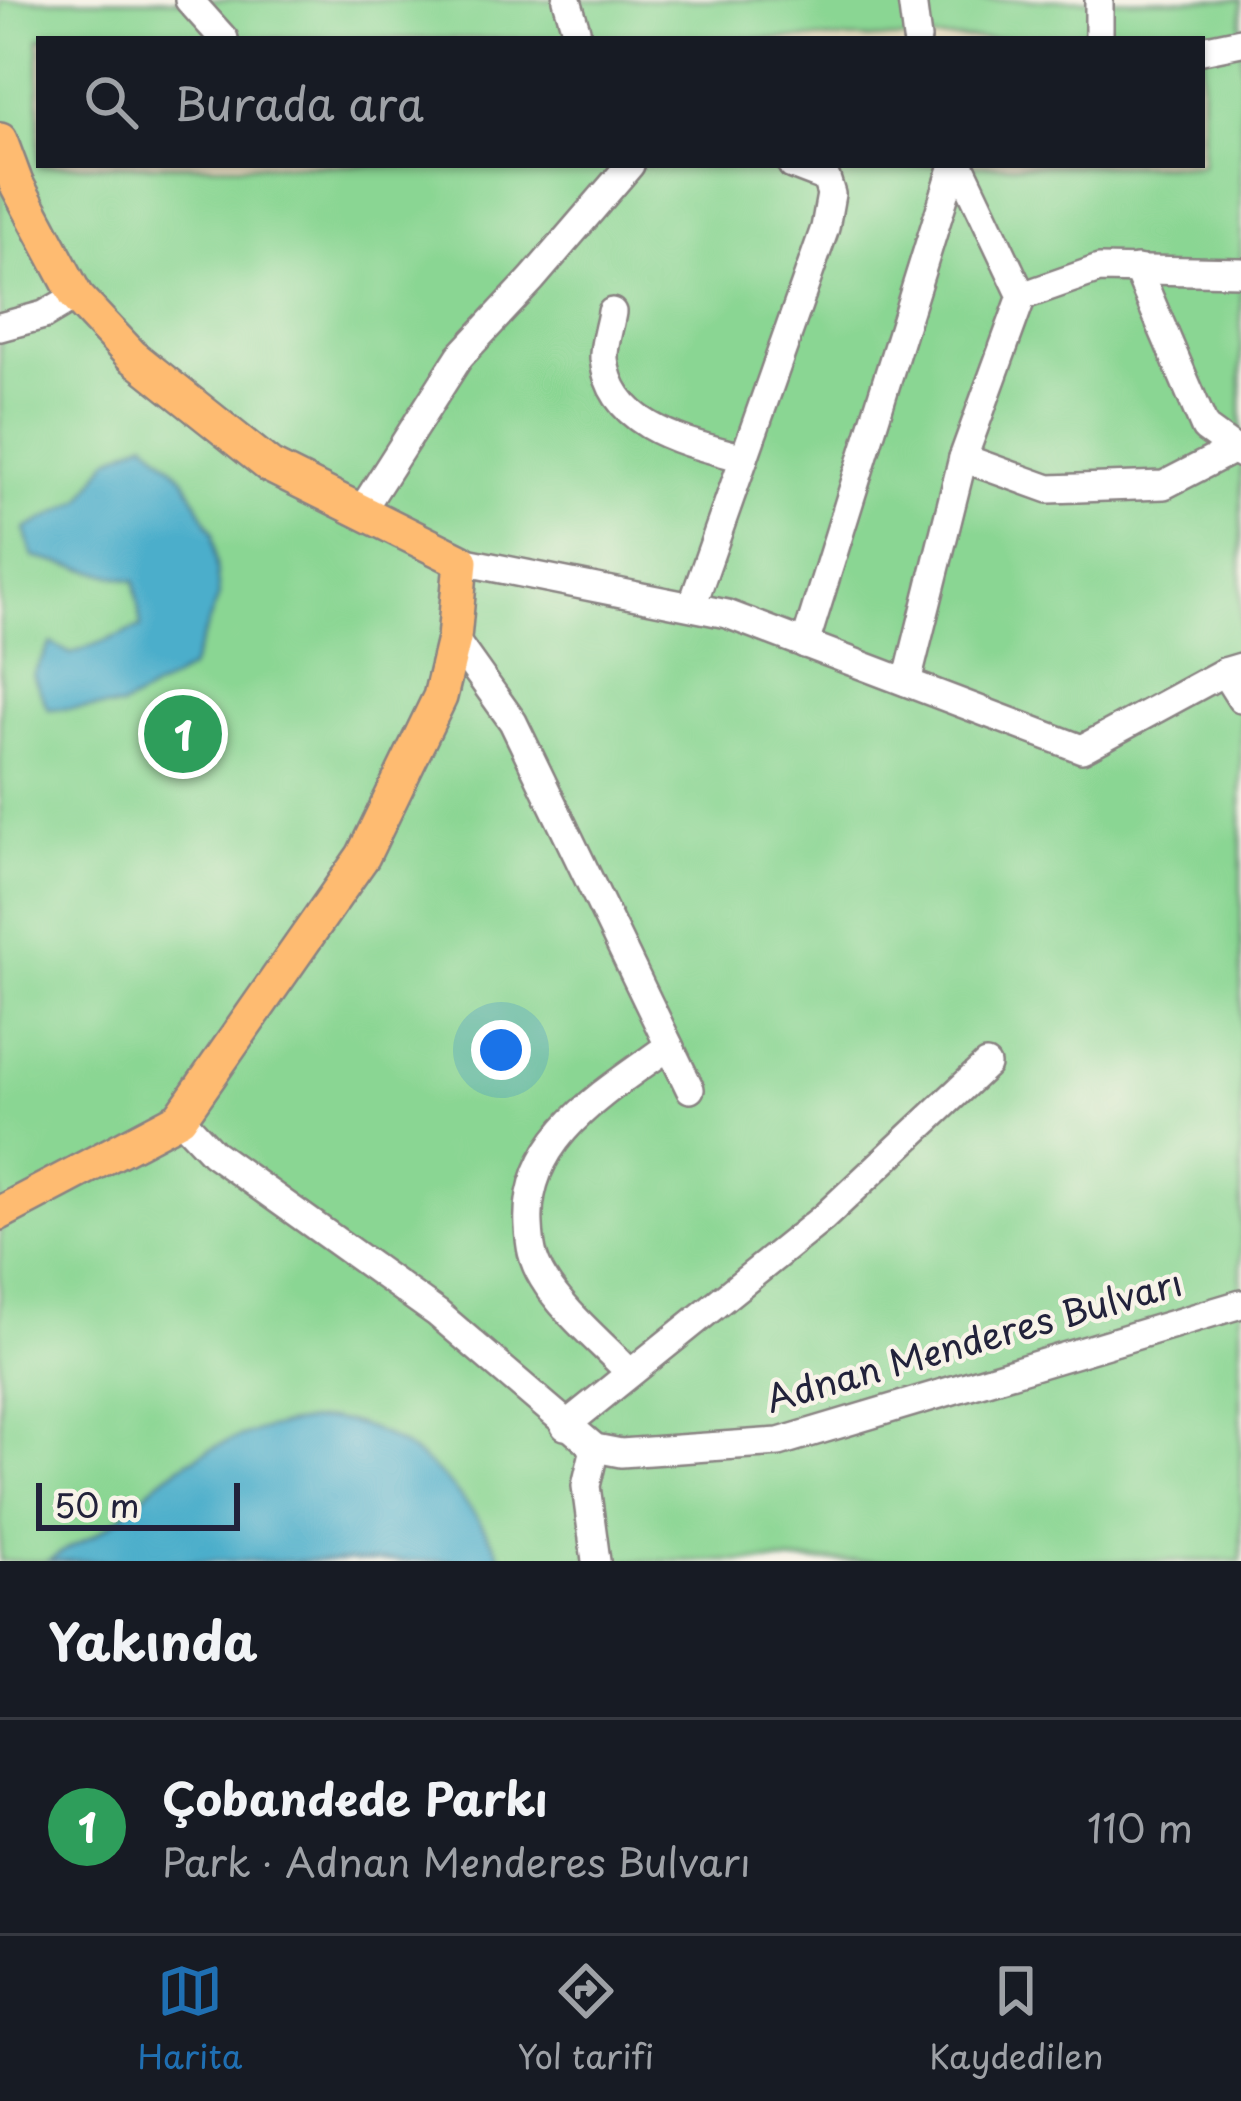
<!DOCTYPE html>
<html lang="tr">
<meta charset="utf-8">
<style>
:root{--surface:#171b24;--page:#242831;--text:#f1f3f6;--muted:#9ea1a6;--line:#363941;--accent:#1f6fb2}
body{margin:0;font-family:"Playpen Sans",sans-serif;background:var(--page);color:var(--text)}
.scale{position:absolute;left:36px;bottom:30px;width:204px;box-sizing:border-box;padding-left:12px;border:6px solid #22223b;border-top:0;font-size:33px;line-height:42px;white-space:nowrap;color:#22223b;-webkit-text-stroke:9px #f7f3e8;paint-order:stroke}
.you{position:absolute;left:501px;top:1050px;width:42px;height:42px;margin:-30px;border:9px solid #fff;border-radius:50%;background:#1a73e8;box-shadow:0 0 0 18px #1a73e833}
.badge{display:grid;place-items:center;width:78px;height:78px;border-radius:50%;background:var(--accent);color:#fff;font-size:39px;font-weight:700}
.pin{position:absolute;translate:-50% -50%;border:6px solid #fff;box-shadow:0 3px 12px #0006}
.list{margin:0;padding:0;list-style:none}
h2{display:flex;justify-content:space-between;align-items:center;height:156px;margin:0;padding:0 48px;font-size:51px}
h2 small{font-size:39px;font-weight:400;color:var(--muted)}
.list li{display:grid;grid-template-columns:78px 1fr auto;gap:36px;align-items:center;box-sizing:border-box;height:216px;padding:0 48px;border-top:3px solid var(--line)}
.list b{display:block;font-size:45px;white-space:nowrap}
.list p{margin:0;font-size:39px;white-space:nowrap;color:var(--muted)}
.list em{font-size:39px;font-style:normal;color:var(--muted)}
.icon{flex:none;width:66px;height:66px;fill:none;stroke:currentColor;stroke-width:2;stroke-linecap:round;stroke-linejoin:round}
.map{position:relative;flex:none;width:1241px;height:1561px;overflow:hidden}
.search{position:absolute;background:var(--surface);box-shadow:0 3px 9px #0004;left:36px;right:36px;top:36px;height:132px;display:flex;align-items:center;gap:30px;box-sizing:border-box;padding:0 42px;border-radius:0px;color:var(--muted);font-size:45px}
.sheet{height:372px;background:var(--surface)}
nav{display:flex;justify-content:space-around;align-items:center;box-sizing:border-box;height:168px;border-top:3px solid var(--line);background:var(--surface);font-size:33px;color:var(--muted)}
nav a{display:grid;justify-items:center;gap:6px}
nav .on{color:var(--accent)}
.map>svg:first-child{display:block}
.green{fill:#8ad693;stroke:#567c67;stroke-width:3;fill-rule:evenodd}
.water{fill:#4caecb;stroke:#376883;stroke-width:3}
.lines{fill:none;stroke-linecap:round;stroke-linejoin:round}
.minor-casing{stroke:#898382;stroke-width:32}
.major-casing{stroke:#898382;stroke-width:38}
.minor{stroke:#fff;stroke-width:27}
.major{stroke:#febb71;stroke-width:33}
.labels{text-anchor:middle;stroke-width:9;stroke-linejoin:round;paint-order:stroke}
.street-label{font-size:36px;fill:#22223b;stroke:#f7f3e8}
</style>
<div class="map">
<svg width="1241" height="1561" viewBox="0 0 1241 1561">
<rect width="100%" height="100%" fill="#f7f3e8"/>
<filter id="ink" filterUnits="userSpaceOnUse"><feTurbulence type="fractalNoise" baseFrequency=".00833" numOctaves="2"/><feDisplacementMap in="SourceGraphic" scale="24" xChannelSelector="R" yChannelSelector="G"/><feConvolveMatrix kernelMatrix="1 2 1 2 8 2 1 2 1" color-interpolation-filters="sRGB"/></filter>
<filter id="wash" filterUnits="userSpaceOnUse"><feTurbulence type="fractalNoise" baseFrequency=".004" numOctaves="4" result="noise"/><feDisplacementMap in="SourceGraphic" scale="48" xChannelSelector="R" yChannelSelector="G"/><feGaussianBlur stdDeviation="2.7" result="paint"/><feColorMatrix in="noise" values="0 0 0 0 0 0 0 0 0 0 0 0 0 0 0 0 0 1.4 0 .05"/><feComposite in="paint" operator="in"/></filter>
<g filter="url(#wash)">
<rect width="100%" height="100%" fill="#f0e4c8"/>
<path class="green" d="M0 0H1241V1561H0ZM39 39H1202V165H39Z"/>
<g class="water">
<path d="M146 441 184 478 213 533 219 596 190 669 122 707 48 709 33 675 51 643 71 654 141 627 135 581 33 557 25 529 82 500 109 459Z"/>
<path d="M332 1419C406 1427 471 1497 503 1561H48C68 1546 91 1539 112 1524 129 1512 143 1494 160 1481 208 1443 270 1421 332 1419Z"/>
</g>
</g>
<g filter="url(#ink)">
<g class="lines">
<defs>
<g id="minor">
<path d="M189 0 224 39"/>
<path d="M567 0 576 30 572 39"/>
<path d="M912 0 917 39"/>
<path d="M1099 0V39"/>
<path d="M1202 50 1241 42"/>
<path d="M1137 269 1205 428 1241 454"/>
<path d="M1022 296 1099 269 1241 272"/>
<path d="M612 312C610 326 603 345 604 359 611 429 690 443 744 458"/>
<path d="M0 327 44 315 76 296"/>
<path d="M963 458 1049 489 1164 485 1234 449"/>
<path d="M360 513 460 356 532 279 630 165"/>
<path d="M461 561 727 614 1082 749 1224 672 1241 667"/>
<path d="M692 606 825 228 831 194 826 178 792 165"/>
<path d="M454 639 513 722 690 1089"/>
<path d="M805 644 954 165"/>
<path d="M1224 672 1241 699"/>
<path d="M907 682 963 458 1022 296 960 165"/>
<path d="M180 1118 213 1153 437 1313 595 1448 621 1453 779 1442 1241 1304"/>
<path d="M630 1373C602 1343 564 1313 543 1278 532 1260 530 1246 529 1225 524 1137 606 1092 669 1046"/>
<path d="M565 1426 823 1218 986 1065"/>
<path d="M595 1448 586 1486 596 1561"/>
</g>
<path id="major" d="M0 140 16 183 76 296 132 356 270 466 461 561 454 639 440 697 363 856 180 1118 0 1213"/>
</defs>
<use href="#minor" class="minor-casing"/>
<use href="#major" class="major-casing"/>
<use href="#minor" class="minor"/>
<use href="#major" class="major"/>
</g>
</g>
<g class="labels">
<g class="street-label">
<text transform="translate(974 1341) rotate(-16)" y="13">Adnan Menderes Bulvarı</text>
</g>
</g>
</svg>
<div class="scale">50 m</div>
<div class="you"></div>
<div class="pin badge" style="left:183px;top:734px;background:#2e9e5b">1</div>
<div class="search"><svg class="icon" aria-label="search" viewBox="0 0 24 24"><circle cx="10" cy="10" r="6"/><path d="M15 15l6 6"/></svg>Burada ara</div>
</div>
<section class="sheet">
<h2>Yakında<small></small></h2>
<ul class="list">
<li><span class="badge" style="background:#2e9e5b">1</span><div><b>Çobandede Parkı</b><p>Park · Adnan Menderes Bulvarı</p></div><em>110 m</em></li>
</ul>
</section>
<nav>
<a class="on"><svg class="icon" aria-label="map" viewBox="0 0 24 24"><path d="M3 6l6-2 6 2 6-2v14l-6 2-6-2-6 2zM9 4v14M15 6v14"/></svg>Harita</a>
<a><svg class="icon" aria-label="directions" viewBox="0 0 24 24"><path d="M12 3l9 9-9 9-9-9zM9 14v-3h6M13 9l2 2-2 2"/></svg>Yol tarifi</a>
<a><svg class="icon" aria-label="saved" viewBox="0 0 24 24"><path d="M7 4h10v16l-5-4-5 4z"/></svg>Kaydedilen</a>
</nav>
